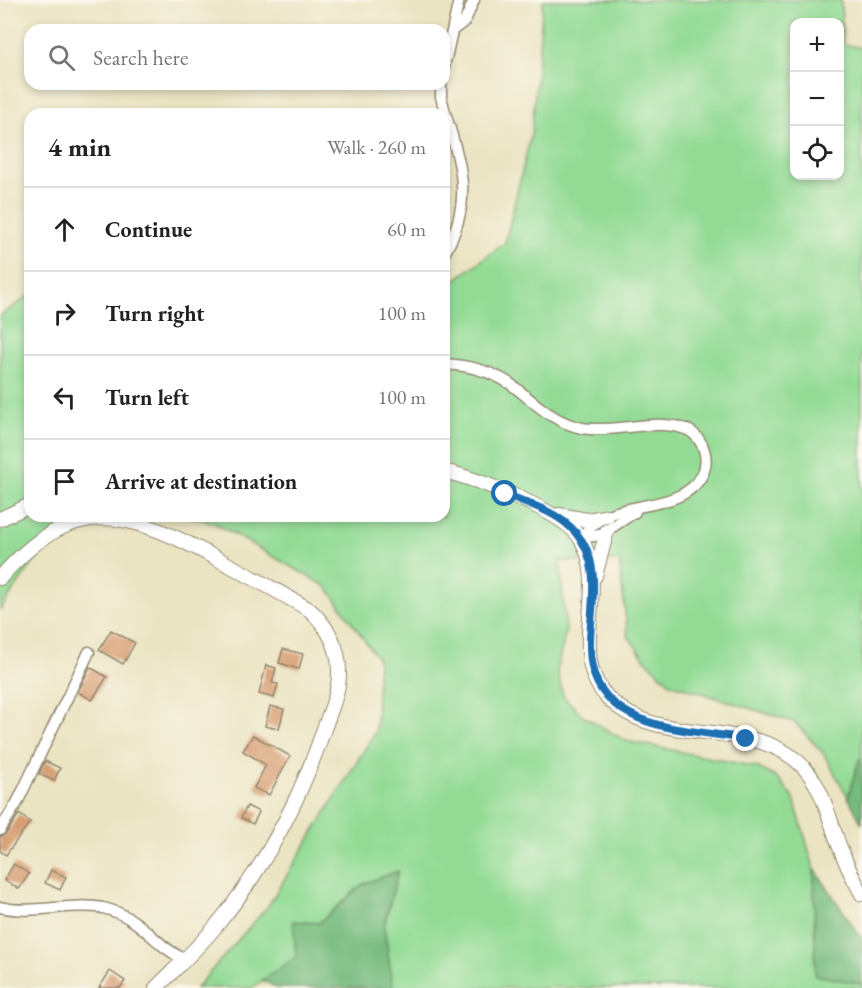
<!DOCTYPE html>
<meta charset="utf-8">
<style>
:root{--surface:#fff;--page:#f2f2f2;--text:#222;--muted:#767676;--line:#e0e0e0}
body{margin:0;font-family:"EB Garamond",serif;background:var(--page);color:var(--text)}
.controls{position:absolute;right:18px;top:18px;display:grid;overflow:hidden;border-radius:12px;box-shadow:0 3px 9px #0003}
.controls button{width:54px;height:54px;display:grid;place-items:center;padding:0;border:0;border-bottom:2px solid var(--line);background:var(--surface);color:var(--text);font:30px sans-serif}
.stop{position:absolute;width:18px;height:18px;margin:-14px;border:4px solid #1f6fb2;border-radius:50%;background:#fff}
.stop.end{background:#1f6fb2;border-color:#fff;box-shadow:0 2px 6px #0008}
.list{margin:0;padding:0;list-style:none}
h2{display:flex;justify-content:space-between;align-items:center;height:78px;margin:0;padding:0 24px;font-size:26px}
h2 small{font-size:20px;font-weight:400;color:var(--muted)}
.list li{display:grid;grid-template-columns:39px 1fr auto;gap:18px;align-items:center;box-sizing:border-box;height:84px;padding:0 24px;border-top:2px solid var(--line)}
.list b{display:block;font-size:22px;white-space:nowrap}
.list em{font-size:20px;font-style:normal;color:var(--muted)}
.icon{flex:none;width:33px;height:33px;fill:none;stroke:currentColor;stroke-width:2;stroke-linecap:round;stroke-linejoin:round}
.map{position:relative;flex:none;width:862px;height:988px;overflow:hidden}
.search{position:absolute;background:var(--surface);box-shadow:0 3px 9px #0003;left:24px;top:24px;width:426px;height:66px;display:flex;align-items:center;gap:15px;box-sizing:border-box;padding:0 21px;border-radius:18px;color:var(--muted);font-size:22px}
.panel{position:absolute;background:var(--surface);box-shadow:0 3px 9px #0003;left:24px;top:108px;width:426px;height:414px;border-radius:18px}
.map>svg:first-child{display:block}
.green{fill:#93db95;stroke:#67825a;stroke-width:1.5;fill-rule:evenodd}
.forest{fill:#76bb7e;stroke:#58724e;stroke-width:1.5}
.building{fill:#d5986b}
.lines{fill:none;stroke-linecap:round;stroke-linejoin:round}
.minor-casing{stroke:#938770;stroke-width:13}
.major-casing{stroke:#938770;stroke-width:16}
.minor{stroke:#fff;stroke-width:10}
.major{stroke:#fff;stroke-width:14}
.route{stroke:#1f6fb2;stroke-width:8}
</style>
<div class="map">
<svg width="862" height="988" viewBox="0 0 862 988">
<rect width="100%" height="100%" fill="#fbf7ec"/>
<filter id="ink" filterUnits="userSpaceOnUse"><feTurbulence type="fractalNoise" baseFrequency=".0167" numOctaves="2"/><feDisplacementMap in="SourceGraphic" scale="12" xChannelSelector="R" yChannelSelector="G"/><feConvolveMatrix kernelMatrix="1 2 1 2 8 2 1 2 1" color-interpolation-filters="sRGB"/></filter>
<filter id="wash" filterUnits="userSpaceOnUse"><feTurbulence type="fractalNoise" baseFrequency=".008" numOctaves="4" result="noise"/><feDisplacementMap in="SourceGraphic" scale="24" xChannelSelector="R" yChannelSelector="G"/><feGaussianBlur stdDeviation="1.35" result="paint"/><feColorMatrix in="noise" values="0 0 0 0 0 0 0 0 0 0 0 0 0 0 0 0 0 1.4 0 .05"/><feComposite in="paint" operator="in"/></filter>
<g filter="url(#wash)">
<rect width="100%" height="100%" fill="#ebe4c3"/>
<g class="green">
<path d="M543 0H841L843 44 862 48V758L859 760 848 797 823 753 794 722 670 683 644 658 628 636 619 561H560L566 631 557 669 563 696 583 716 626 741 757 767 777 778 794 799 814 868 815 975 862 984V988H393L384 926 398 872 363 884 319 923 296 957 252 988H196L268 906 376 731 378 659 327 587 214 523 187 516H444V288L505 243 532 130ZM794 22H840V176H794Z"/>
<path d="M30 295V516H72L30 567 0 610V316Z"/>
</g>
<g class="forest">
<path d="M862 758V824L848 797 859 760Z"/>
<path d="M814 868 862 939V984L815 975Z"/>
<path d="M398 871 384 926 393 988H277L262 980 296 957 293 921 319 923 363 884Z"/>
</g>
<g id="blocks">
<g class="building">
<path d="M111 630 135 643 123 664 99 650Z"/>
<path d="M283 649 303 654 299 669 279 663Z"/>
<path d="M266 665 276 668 272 683 278 684 274 698 259 694Z"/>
<path d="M90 667 107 677 92 700 78 692Z"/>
<path d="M270 706 284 709 279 729 265 726Z"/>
<path d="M253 735 290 756 269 795 254 788 266 765 243 751Z"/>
<path d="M45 761 60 768 54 781 39 774Z"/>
<path d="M247 806 259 812 253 824 241 818Z"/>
<path d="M19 814 30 822 6 855 0 851V837L6 834Z"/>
<path d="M14 864 29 874 19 889 4 880Z"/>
<path d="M51 870 66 877 60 890 45 883Z"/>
<path d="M110 971 125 981 120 988H99Z"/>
</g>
</g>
</g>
<g filter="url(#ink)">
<use href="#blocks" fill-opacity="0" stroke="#938770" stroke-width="1.5"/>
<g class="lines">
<defs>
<g id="minor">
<path d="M454 29 465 21 474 0"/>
<path d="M444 67 459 0"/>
<path d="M441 84V97C457 159 478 194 444 254"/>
<path d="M444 364C466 365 490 371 509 383 533 400 551 422 582 428 613 434 663 416 690 431 704 440 710 460 702 475 686 507 636 503 608 515 597 520 588 529 580 538"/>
<path d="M580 538 600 535 635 512"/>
<path d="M0 830 17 803 89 652"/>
<path d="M0 907C33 915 70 902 103 908 143 917 154 946 184 959"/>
</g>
<g id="major">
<path d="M444 471C476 479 564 511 581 539 611 588 565 656 609 699 662 751 757 713 806 770 824 791 829 819 839 845 845 862 853 878 862 894"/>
<path d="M559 515 587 520 607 516"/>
<path d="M0 519 30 505"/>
<path d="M595 576 607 531"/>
<path d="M0 578C72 495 125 509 214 557 246 574 278 591 310 610 328 627 340 647 339 674 339 691 331 710 325 726 301 798 265 867 216 926 198 948 176 968 156 988"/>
</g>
</defs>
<use href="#minor" class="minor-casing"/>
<use href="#major" class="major-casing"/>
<use href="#minor" class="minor"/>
<use href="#major" class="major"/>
</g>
</g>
<g class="lines" filter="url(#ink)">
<path class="route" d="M505 494C529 504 559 512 576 533 623 587 550 672 630 714 663 732 709 732 746 739"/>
</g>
</svg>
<div class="controls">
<button>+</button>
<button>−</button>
<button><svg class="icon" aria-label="locate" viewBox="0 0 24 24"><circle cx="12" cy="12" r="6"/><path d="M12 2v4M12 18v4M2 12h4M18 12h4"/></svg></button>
</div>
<div class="stop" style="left:505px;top:494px"></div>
<div class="stop end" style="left:746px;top:739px"></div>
<div class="search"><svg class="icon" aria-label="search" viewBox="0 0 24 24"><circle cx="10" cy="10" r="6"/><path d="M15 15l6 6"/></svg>Search here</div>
<section class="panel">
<h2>4 min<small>Walk · 260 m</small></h2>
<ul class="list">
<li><svg class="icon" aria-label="ahead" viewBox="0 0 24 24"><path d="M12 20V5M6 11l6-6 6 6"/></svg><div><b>Continue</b></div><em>60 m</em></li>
<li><svg class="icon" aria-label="right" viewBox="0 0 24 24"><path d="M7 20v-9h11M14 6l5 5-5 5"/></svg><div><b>Turn right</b></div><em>100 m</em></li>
<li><svg class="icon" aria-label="left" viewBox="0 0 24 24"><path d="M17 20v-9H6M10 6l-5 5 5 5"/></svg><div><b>Turn left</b></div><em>100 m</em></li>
<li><svg class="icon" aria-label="arrive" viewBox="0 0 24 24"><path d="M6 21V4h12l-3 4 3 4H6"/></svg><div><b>Arrive at destination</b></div></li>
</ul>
</section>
</div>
